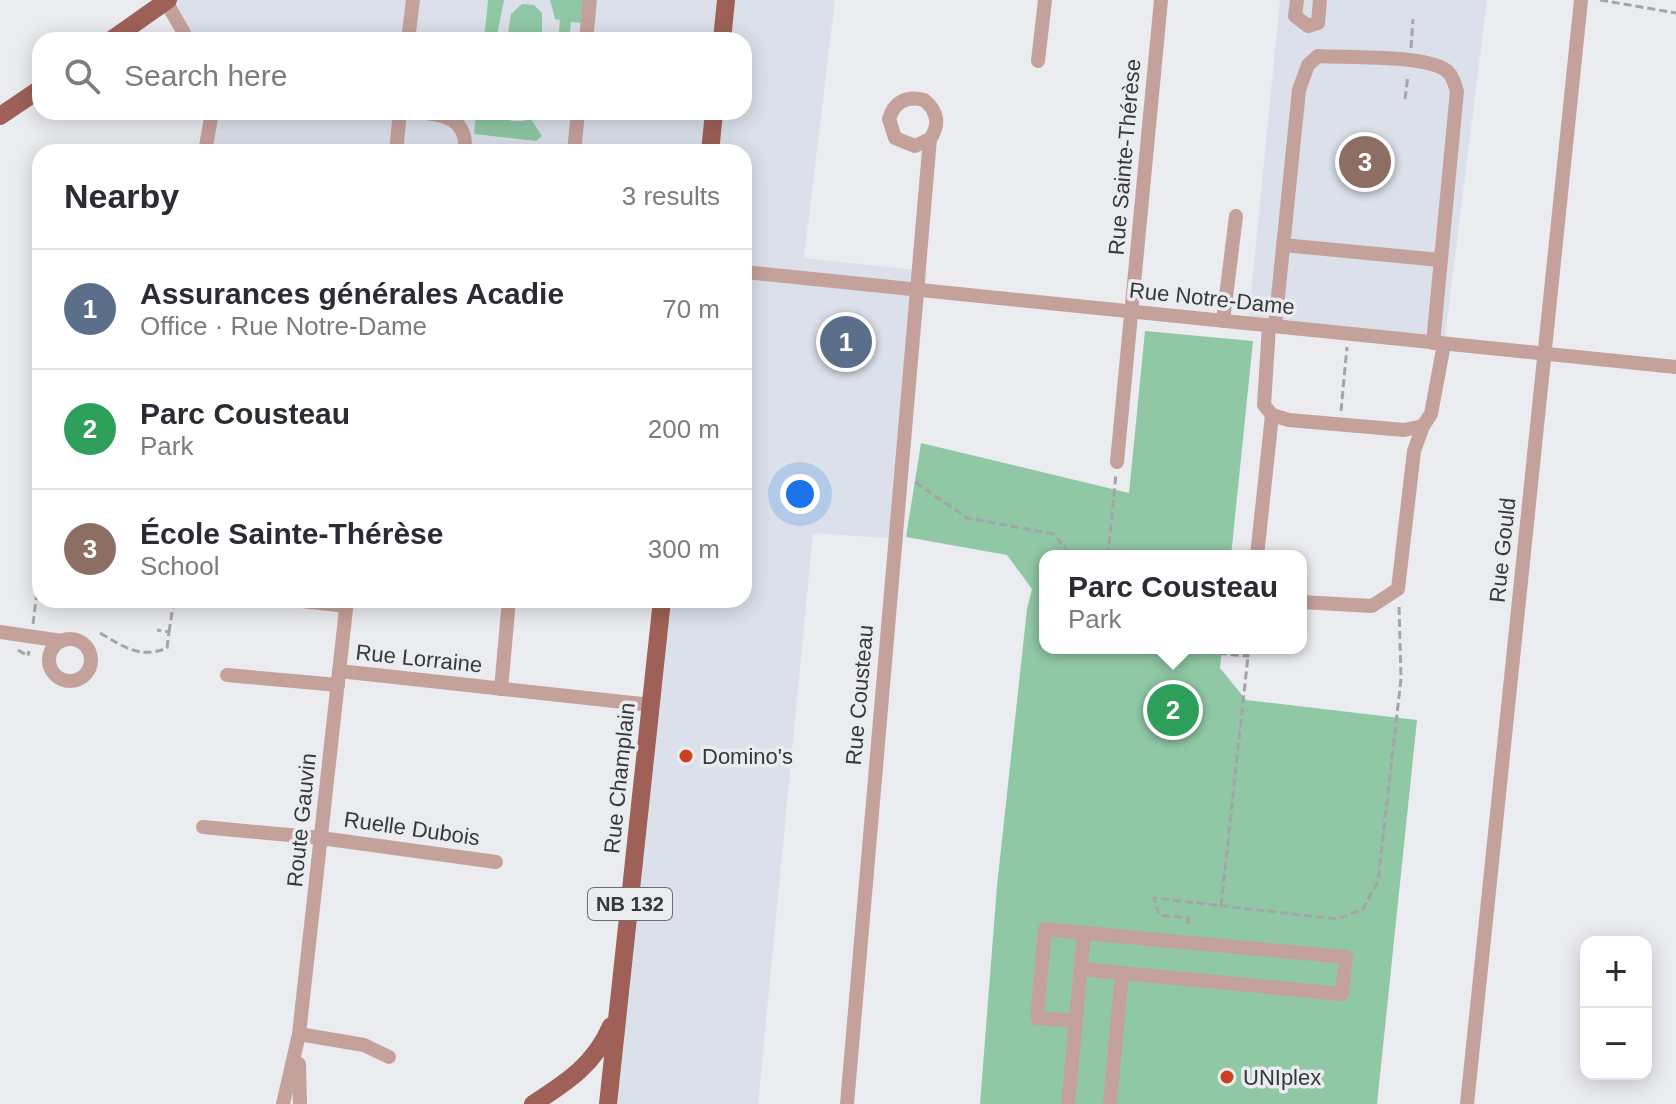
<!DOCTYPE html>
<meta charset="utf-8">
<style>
:root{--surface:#fff;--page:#f2f2f3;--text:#2b2b33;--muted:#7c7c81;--line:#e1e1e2;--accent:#111827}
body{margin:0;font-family:Arial,sans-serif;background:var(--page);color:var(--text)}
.controls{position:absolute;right:24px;bottom:24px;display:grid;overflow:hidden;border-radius:16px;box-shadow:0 4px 20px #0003}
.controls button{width:72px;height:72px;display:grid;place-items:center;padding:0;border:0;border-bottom:2px solid var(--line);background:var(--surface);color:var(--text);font:40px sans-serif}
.you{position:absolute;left:800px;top:494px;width:28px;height:28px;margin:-20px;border:6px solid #fff;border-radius:50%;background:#1a73e8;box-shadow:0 0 0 12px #1a73e833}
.badge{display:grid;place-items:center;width:52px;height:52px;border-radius:50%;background:var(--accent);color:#fff;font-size:26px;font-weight:700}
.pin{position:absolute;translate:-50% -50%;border:4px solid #fff;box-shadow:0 2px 8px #0006}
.popup{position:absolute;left:1039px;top:550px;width:268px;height:104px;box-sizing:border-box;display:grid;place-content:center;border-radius:16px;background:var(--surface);filter:drop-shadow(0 2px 6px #0005);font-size:26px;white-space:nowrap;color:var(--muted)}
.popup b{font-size:30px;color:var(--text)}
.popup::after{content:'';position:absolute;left:50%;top:100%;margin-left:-16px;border:16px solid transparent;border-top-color:var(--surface)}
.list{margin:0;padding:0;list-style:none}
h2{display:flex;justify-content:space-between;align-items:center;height:104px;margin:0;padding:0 32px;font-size:34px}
h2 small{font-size:26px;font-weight:400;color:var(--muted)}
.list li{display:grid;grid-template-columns:52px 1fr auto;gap:24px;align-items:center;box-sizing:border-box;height:120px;padding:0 32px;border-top:2px solid var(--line)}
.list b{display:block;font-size:30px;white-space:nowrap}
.list p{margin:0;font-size:26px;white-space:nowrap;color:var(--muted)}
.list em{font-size:26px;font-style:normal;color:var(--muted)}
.icon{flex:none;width:44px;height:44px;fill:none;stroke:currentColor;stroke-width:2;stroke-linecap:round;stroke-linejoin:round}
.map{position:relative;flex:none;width:1676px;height:1104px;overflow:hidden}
.search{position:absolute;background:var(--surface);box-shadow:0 4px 20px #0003;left:32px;top:32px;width:720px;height:88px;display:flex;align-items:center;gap:20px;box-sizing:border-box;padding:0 28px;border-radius:24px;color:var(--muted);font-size:30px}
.panel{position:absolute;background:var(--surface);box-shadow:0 4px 20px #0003;left:32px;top:144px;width:720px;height:464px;border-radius:24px}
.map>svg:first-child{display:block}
.built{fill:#dbe0ea}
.green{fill:#90c8a5}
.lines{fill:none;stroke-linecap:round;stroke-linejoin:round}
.path{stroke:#a4a5a8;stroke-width:3;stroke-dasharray:8 4;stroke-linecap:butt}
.minor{stroke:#c5a19b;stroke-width:14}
.major{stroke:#9f6157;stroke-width:18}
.poi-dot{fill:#ca411d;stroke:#eaecf0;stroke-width:3}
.labels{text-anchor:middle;stroke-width:7;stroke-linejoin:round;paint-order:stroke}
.shield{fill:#eaecf0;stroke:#6d6e71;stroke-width:2}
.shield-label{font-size:20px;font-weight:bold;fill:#37383a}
.street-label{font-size:22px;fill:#37383a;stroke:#eaecf0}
.poi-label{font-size:22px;fill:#37383a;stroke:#eaecf0;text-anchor:start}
</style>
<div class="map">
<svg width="1676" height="1104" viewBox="0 0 1676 1104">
<rect width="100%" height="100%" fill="#eaecf0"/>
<g class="built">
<path d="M168 0H835L804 258 927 271 900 539 813 533 758 1104H608L662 600H744V152H205L212 112H744V40H188Z"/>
<path d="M1280 0H1487L1444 344 1248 324Z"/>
</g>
<g class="green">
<path d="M488 0H504L496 40H484Z"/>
<path d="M550 0H584L581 23 571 22 569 40H558L560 20 555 19Z"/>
<path d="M522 4 534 5 542 13V40H507L511 14Z"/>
<path d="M476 112C501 112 508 127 531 119L542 136 536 141 474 134Z"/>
<path d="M1145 331 1253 341 1231 556H1045V648H1222L1220 668 1246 700 1417 720 1377 1104H980L997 886 1027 609 1032 589 1007 555 906 537 921 443 1129 493Z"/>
</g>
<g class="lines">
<g class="path">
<path d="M1600 0 1676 13"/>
<path d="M1411 48 1413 19"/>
<path d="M1405 99 1408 75"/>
<path d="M1341 411 1347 347"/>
<path d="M915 482 967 518 1054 534 1071 556"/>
<path d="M1108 556 1116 474"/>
<path d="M33 624 40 568"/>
<path d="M169 632 174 600"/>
<path d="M100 633C124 647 140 659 167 648L169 632 157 630"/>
<path d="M1159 648 1248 656V648"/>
<path d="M18 650 28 656 29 651"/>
<path d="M1221 906 1248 656"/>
<path d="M1188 924V918L1159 915 1154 898 1337 919 1363 909 1378 881 1401 679 1399 605"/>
</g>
<g class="minor">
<path d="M165 0 188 40"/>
<path d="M1297 0 1295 16 1308 26 1318 23 1320 0"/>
<path d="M408 40 413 0"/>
<path d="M586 40 590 0"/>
<path d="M1038 61 1045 0"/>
<path d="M416 112C438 114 465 116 465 145"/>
<path d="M205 152 212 112"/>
<path d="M396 152 400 112"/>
<path d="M574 152 578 112"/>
<path d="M1283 245 1440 260"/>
<path d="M744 272 1676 367"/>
<path d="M1223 321 1236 216"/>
<path d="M1269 326 1264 405 1272 415 1289 420 1404 430 1423 426 1431 414 1444 344"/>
<path d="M1275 326 1299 90 1308 65 1318 56C1345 58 1433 54 1449 73 1453 77 1455 86 1457 91L1433 343"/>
<path d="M1117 462 1161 0"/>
<path d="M1257 556 1272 415"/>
<path d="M293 600 346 606"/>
<path d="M1301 602 1372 606 1398 589 1414 451 1423 426"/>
<path d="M0 632 62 641"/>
<circle cx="70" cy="660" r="21"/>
<path d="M339 671 651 705"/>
<path d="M227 675 338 685"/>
<path d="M501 689 509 600"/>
<path d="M203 827 321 838 496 862"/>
<path d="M1081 969 1122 973"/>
<path d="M1076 1021 1037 1018 1045 929 1084 933"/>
<path d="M299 1034 364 1045 389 1057"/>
<path d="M299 1064 300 1104"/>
<path d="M283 1104 299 1034 347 600"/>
<path d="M847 1104 930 139C940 125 938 111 924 100 907 95 894 102 889 119L895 138 915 146 930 139"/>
<path d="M1068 1104 1084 933 1346 957 1342 994 1122 973 1110 1104"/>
<path d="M1467 1104 1581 0"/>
</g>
<g class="major">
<path d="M111 40 168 0"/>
<path d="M722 40 726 0"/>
<path d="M0 116 40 89"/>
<path d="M710 152 714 112"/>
<path d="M533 1104C567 1082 595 1064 611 1026"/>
<path d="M608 1104 662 600"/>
</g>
</g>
<g class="poi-dot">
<circle cx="686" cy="756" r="8"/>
<circle cx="1227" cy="1077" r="8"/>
</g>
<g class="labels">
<rect class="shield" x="588" y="888" width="84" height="32" rx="6"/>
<g class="shield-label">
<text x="630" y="911">NB 132</text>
</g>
<g class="street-label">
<text transform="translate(1124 157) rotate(-85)" y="8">Rue Sainte-Thérèse</text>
<text transform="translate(1212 298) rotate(6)" y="8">Rue Notre-Dame</text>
<text transform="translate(1502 550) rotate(-84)" y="8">Rue Gould</text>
<text transform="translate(419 658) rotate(6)" y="8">Rue Lorraine</text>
<text transform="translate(859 695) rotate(-85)" y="8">Rue Cousteau</text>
<text transform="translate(619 778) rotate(-84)" y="8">Rue Champlain</text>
<text transform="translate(301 820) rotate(-84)" y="8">Route Gauvin</text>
<text transform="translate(412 828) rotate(8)" y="8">Ruelle Dubois</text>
</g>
<g class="poi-label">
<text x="702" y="764">Domino's</text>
<text x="1243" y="1085">UNIplex</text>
</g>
</g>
</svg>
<div class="controls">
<button>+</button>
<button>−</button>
</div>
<div class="you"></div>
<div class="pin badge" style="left:846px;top:342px;background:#5c6f8a">1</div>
<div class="pin badge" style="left:1173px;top:710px;background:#2e9e5b">2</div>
<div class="popup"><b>Parc Cousteau</b>Park</div>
<div class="pin badge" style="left:1365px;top:162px;background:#8d6e63">3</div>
<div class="search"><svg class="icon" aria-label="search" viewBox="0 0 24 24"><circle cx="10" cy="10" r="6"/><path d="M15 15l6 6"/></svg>Search here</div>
<section class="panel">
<h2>Nearby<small>3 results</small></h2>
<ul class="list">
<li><span class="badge" style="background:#5c6f8a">1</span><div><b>Assurances générales Acadie</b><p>Office · Rue Notre-Dame</p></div><em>70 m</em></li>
<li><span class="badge" style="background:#2e9e5b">2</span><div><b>Parc Cousteau</b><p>Park</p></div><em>200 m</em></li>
<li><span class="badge" style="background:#8d6e63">3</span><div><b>École Sainte-Thérèse</b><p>School</p></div><em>300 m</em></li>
</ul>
</section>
</div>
